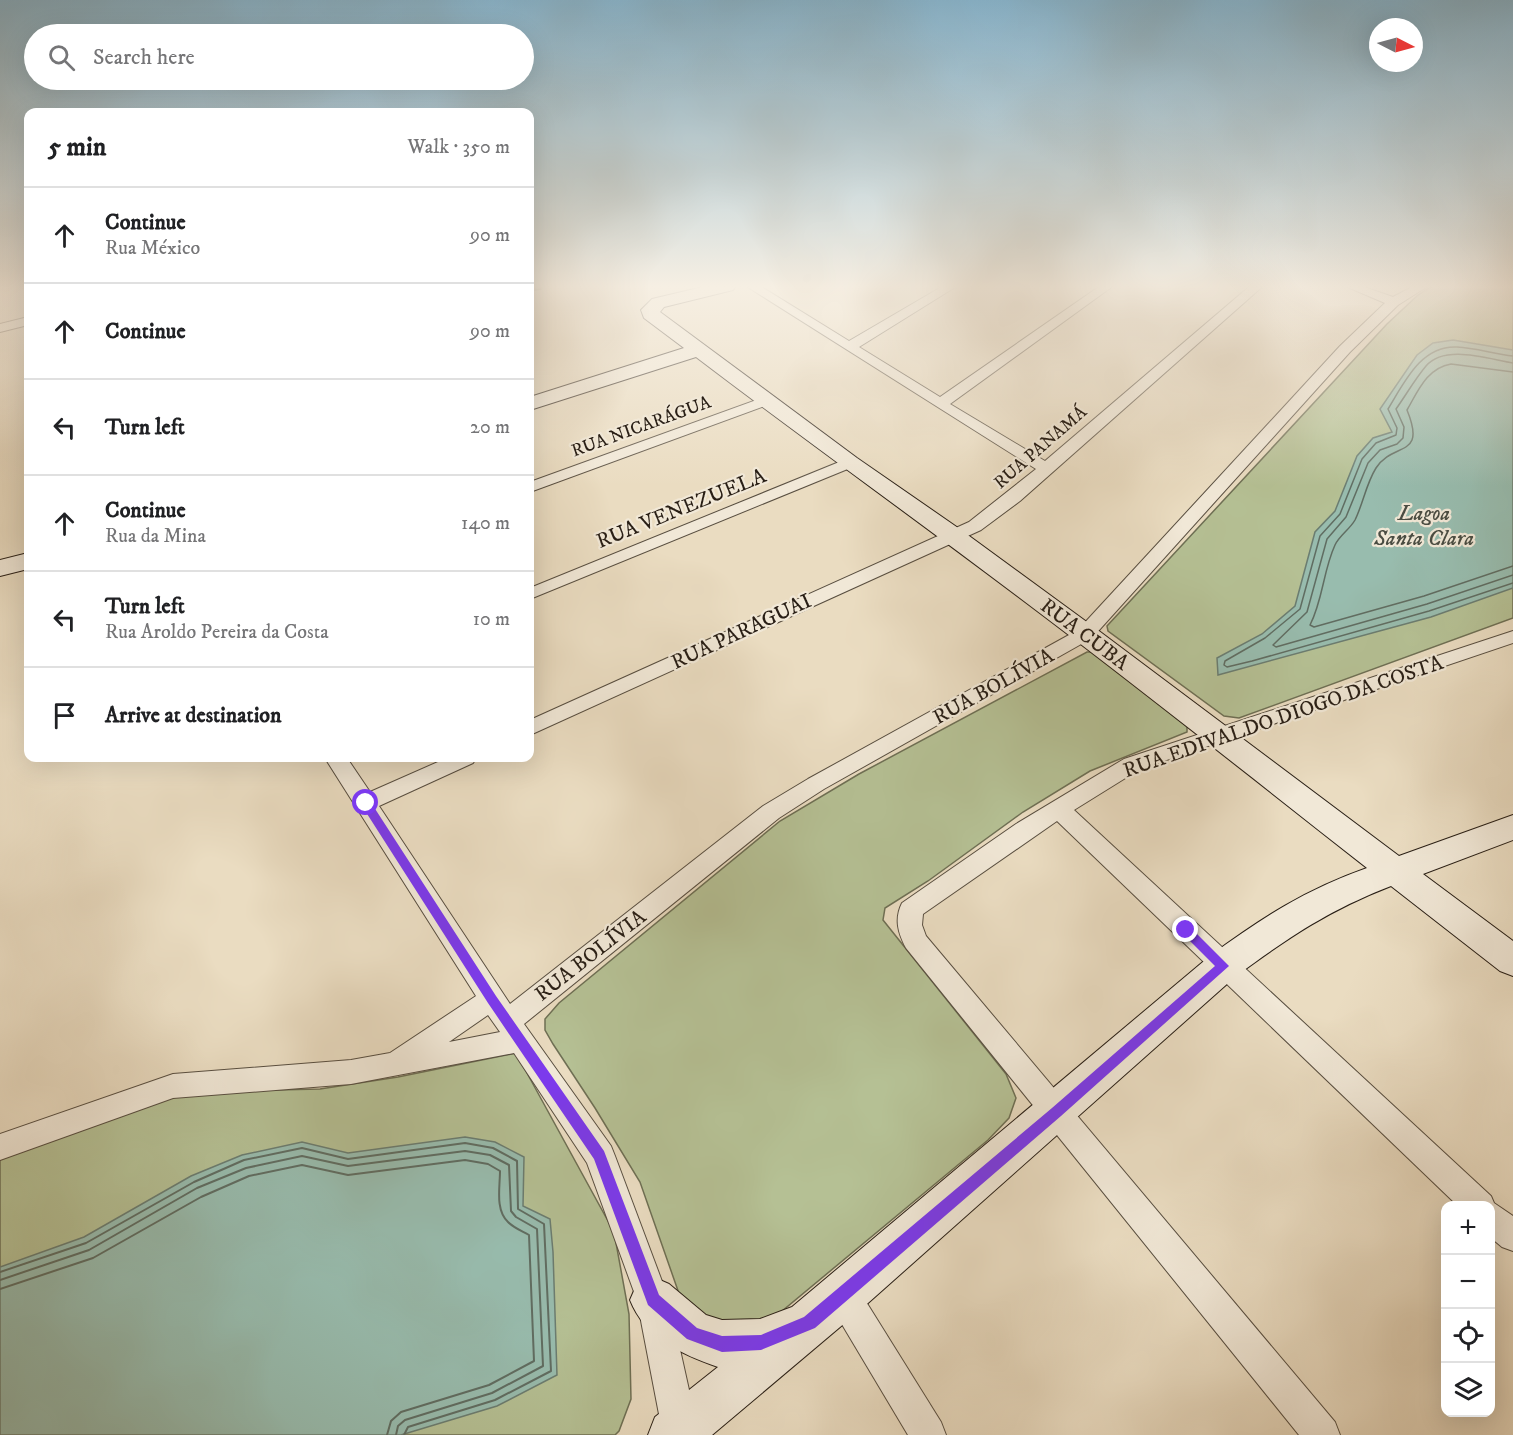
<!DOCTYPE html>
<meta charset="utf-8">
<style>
:root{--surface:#fff;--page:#f6f6f6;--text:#202124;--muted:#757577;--line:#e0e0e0}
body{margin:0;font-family:"IM FELL DW Pica",serif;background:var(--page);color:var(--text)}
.controls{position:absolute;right:18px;bottom:18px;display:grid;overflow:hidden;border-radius:12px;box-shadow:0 6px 24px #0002}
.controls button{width:54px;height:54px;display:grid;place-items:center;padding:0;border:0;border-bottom:2px solid var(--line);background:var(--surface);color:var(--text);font:30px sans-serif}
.compass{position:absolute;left:1369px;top:18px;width:54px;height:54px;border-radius:50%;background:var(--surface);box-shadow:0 6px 24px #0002;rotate:96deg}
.stop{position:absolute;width:18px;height:18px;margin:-14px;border:4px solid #7c3aed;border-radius:50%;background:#fff}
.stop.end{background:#7c3aed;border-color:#fff;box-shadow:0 2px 6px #0008}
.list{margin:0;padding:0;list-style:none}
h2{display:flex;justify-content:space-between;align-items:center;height:78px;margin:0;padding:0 24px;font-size:26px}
h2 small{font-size:20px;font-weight:400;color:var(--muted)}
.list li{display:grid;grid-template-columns:39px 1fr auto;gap:18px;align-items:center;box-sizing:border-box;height:96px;padding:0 24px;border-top:2px solid var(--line)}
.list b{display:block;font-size:22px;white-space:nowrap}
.list p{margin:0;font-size:20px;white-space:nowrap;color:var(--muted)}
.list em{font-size:20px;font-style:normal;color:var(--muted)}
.icon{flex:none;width:33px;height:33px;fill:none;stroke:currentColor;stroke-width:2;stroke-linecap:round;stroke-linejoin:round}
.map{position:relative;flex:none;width:1513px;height:1435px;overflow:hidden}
.search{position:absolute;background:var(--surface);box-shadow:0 6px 24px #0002;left:24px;top:24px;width:510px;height:66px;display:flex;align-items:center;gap:15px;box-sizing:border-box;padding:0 21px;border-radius:33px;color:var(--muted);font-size:22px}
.panel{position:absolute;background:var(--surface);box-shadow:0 6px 24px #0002;left:24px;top:108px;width:510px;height:654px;border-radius:12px}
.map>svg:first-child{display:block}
.green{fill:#b5c094;stroke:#6e6f54;stroke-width:1.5}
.water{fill:#98bcae;stroke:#6b7d71;stroke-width:1.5}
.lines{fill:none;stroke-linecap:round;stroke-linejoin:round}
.shore-far1{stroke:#606d62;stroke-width:1.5}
.shore{stroke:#606d62;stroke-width:2}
.street-casing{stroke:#584e40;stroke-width:2}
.secondary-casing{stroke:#281e15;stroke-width:2}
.street{fill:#f1e8d7;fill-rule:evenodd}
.secondary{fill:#f1e8d7;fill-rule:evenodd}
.shaded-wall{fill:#906850;stroke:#281e15;stroke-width:1.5}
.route{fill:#7c3aed}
.labels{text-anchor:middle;stroke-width:4.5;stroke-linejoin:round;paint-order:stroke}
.far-street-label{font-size:18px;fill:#281e15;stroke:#f1e8d7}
.street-label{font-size:21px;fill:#281e15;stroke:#f1e8d7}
.water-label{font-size:22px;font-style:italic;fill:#4a4d43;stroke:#f1e8d7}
</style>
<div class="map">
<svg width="1513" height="1435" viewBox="0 0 1513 1435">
<rect width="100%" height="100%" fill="#eadcc1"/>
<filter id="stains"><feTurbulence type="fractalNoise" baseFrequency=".00333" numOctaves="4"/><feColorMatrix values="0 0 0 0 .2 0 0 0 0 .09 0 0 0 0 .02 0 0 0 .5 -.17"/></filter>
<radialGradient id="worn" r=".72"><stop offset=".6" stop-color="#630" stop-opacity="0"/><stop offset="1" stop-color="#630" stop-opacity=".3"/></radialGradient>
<g class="green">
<path d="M1432 286H1513V618L1239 718 1224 716 1108 631 1107 626 1387 324 1418 295Z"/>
<path d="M1087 652H1093L1187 726V732L1090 771 1023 812 928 881 885 908 883 920 1006 1074 1016 1098 1009 1118 988 1140 770 1321 719 1331 683 1305 640 1182 595 1108 553 1044 545 1030V1019L559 1003 780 821 859 774Z"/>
<path d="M516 1053 614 1232 629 1314 631 1399 619 1431 615 1435H0V1157L179 1092 320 1089 398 1077Z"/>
</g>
<g class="water">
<path d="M1453 340 1513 350V588L1431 617 1218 675 1217 658 1262 634 1295 606 1315 532 1335 511 1357 456 1373 438 1392 432 1380 409 1417 355 1433 343Z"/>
<path d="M465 1137 495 1142 524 1157 523 1206 550 1219 553 1252 557 1375 497 1406 401 1435H0V1267L84 1237 191 1176 242 1155 302 1142 348 1153Z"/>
</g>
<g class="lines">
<g class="shore-far1">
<path d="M1513 356C1494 354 1476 348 1457 347 1421 345 1404 383 1388 409L1397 428 1396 435 1376 443 1362 459 1340 514 1320 536 1300 609 1265 638 1225 661 1224 665 1227 667 1252 661 1429 611 1513 583"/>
<path d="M1513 363C1488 359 1445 344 1426 366 1415 379 1406 395 1396 409L1404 427 1403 438 1397 444 1380 450 1368 463 1346 517 1327 539 1307 612 1273 645 1276 647 1427 604 1513 575"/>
<path d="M1513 372 1451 364C1427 368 1418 391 1407 410 1427 459 1393 441 1376 468 1366 484 1363 504 1355 520 1350 529 1339 536 1335 545 1323 571 1323 600 1310 625L1314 627 1424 596 1513 566"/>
</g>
<g class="shore">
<path d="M0 1272 86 1243 194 1182 244 1160 302 1148 348 1159 465 1143 493 1148 517 1161 518 1209 544 1224 551 1371 495 1400 408 1427 404 1435"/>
<path d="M0 1280 89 1250 197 1188 246 1168 302 1156 348 1166 465 1151 490 1155 509 1165 511 1211 516 1217 537 1229 543 1366 492 1393 405 1420 398 1426 396 1435"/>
<path d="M0 1289 93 1258 201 1197 249 1176 302 1165 348 1175 465 1160 488 1164 500 1171C500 1187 495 1210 508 1222 514 1228 522 1231 529 1235L534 1361 489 1385 401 1412 391 1421 387 1435"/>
</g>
<defs>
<g id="street">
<path d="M746 286H760L849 341 943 286H957L859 347 940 397 1100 286H1113L950 404 1045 461 1250 286H1263L1020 501 981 530 530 735V720L969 522 1036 469Z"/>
<path d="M1345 286H1361L1393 297 1414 286H1428L1398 305 1350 352 1092 638 824 789 779 818 524 1024 611 1146 615 1156 669 1300 699 1435H663L637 1300 587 1163 514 1053 351 1084 173 1098 0 1160V1134L173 1074 351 1060 390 1053 476 996 325 758H347L370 792 447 758H476L473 763 379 806 510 1004 763 806 808 779 1078 630 1340 346 1385 303ZM488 1015 500 1032 449 1042Z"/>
<path d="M28 317V325L0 332V324Z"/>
<path d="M765 397 770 398 772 401 770 404 530 492V482Z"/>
<path d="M849 458 855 460 857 463 855 466 530 599V588Z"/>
<path d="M1513 631V643L1140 769 1074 810 1491 1196 1494 1203 1513 1216V1251L1502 1247 1490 1237V1206H1458L1057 821 923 914 922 925 926 936 1335 1422 1340 1435H1299L906 948C898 933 894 919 902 903L1016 824 1124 759Z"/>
<path d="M843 1279 855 1284 941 1422 946 1435H908L831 1306 827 1295 831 1284Z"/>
</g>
<g id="secondary">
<path d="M707 286H736L733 290 664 307 660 312 857 458 961 530 1095 628 1399 856 1513 815V840L1423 874 1513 941V976L1500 971 1391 886C1329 910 1289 937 1236 976L859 1311 712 1435H648L655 1417 718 1367C681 1354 645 1338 630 1300L637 1284 653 1277 669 1284 706 1315 722 1320 760 1319 792 1307 1210 956C1263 917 1305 890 1367 868 1269 791 1172 714 1074 639 949 543 821 452 696 357L530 410V397L684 348 644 318 641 310 652 299Z"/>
<path d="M28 553V569L0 576V560Z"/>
</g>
</defs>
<use href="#street" class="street-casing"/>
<use href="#secondary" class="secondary-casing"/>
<use href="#street" class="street"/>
<use href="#secondary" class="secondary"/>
</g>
<path class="shaded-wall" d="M530 286H541V289L530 291Z"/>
<linearGradient id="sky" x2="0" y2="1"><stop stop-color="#88b7d1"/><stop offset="0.59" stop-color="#f6efe3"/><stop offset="1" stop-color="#f6efe3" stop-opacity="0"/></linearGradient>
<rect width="1513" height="486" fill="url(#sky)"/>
<path class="route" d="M366 799 370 801 496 996 604 1151 659 1295 697 1328 722 1336 761 1335 804 1317 1052 1108 1215 966 1182 933V927H1190L1229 966 1061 1116 815 1328 761 1350 722 1352 687 1339 648 1305 594 1159 488 1003 362 806V801Z"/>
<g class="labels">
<g class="far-street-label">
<text transform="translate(641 426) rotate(-20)" y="6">RUA NICARÁGUA</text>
<text transform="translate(1040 447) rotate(-41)" y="6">RUA PANAMÁ</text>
</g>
<g class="street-label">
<text transform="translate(681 508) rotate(-22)" y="7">RUA VENEZUELA</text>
<text transform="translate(741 631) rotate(-25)" y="7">RUA PARAGUAI</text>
<text transform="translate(1085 634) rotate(37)" y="7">RUA CUBA</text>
<text transform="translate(993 686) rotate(-29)" y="7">RUA BOLÍVIA</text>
<text transform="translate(1283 716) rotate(-19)" y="7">RUA EDIVALDO DIOGO DA COSTA</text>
<text transform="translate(590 955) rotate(-38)" y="7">RUA BOLÍVIA</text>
</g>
<g class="water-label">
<text x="1424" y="520">Lagoa<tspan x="1424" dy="25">Santa Clara</tspan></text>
</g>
</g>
<rect width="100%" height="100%" filter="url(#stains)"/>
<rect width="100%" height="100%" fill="url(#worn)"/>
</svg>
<div class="controls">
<button>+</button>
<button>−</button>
<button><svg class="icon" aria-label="locate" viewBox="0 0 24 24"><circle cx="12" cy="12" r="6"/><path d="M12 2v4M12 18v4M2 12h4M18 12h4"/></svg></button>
<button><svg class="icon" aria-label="layers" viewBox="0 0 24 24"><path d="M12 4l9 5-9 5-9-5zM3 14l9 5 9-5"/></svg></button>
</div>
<svg class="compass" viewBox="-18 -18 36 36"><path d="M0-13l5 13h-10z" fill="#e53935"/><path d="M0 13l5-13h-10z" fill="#757577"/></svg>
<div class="stop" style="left:366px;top:803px"></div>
<div class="stop end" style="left:1186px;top:930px"></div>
<div class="search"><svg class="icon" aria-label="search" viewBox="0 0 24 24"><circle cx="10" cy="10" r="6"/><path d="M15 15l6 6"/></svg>Search here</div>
<section class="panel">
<h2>5 min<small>Walk · 350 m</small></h2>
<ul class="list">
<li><svg class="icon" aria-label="ahead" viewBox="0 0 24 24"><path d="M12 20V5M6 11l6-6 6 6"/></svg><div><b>Continue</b><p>Rua México</p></div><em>90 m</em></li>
<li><svg class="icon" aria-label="ahead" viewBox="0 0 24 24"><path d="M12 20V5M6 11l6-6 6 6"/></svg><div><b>Continue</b></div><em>90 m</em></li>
<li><svg class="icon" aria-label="left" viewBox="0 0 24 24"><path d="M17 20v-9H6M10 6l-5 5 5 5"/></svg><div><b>Turn left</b></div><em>20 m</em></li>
<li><svg class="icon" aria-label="ahead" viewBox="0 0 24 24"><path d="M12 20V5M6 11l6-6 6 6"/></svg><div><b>Continue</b><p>Rua da Mina</p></div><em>140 m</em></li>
<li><svg class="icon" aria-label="left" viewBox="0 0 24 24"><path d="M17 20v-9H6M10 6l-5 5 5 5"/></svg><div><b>Turn left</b><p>Rua Aroldo Pereira da Costa</p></div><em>10 m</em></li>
<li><svg class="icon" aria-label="arrive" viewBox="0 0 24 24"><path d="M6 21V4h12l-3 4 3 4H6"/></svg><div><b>Arrive at destination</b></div></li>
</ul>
</section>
</div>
